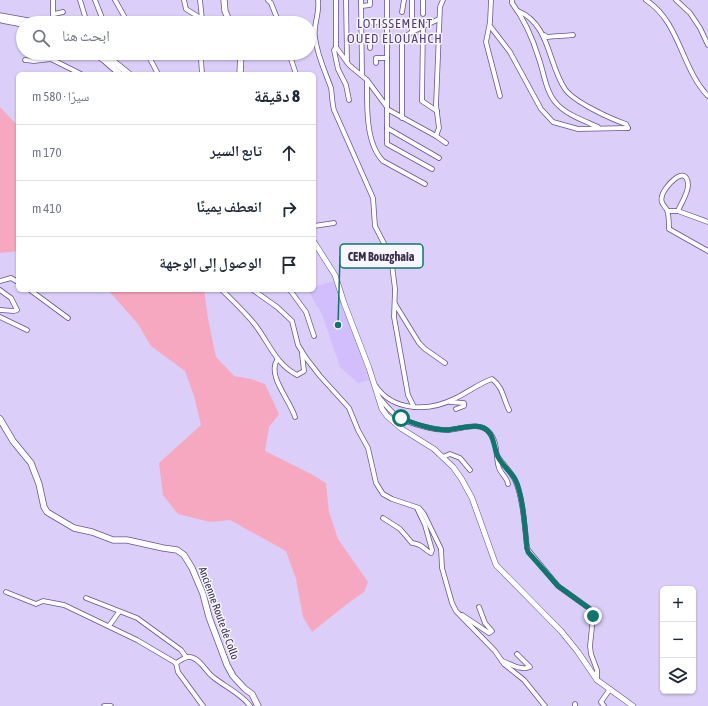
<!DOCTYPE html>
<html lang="ar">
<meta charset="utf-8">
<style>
:root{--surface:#fff;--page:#f6f6f7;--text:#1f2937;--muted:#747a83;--line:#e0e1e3}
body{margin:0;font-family:"Asap Condensed","Noto Naskh Arabic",sans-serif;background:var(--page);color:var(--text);direction:rtl}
.controls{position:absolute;right:12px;bottom:12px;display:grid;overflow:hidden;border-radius:6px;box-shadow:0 1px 3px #0004}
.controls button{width:36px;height:36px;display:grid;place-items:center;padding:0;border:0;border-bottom:1px solid var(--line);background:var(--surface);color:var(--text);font:20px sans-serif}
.stop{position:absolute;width:12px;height:12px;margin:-9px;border:3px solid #0f766e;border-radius:50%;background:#fff}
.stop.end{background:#0f766e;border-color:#fff;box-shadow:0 1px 4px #0008}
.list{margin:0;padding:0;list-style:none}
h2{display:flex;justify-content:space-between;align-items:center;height:52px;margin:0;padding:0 16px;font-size:17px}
h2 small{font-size:13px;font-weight:400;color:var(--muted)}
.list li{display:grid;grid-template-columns:26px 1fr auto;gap:12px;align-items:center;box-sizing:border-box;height:56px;padding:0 16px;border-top:1px solid var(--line)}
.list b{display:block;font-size:15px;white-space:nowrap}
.list em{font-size:13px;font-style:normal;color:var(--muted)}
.icon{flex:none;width:22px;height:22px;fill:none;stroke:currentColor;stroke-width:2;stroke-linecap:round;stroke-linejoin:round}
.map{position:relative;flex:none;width:708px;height:706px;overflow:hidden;direction:ltr}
.search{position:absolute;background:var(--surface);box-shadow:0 1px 3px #0004;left:16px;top:16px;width:300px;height:44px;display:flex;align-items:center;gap:10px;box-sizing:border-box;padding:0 14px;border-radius:22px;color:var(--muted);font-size:15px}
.panel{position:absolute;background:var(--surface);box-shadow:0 1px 3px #0004;left:16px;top:72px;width:300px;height:220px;border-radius:6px;direction:rtl}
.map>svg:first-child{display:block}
.built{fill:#d2befc}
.green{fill:#f7a8c1}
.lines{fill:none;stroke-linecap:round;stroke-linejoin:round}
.minor-casing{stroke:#695291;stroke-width:5.5}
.tertiary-casing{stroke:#695291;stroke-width:6}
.secondary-casing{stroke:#695291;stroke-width:7}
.minor{stroke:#fff;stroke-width:4}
.tertiary{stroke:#fff;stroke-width:5}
.secondary{stroke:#fff;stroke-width:5.5}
.route{stroke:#0f766e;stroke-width:5}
.labels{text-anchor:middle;stroke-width:3;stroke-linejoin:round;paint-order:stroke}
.street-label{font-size:11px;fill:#382e4a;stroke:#f7f5fd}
.quarter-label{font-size:13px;letter-spacing:1px;fill:#533d79;stroke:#f7f5fd}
.leader{fill:none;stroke:#0f766e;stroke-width:1.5}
.callout-dot{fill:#0f766e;stroke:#f7f5fd;stroke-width:1.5}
.callout{fill:#f7f5fd;stroke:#0f766e;stroke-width:1.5}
.callout-label{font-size:12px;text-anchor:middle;font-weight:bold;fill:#382e4a}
</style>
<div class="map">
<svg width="708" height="706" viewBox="0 0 708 706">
<rect width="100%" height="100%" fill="#dbcef8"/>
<path class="built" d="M333 281 353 332 369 380 358 383 340 367 323 317 319 308 317 307 308 290H314V287Z"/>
<g class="green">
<path d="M0 107 14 122 18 125V251L0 253Z"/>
<path d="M108 290H204L208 319 216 357 234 376 251 379 265 384 279 414 269 427 265 451 311 474 326 483 329 512 338 539 368 582 364 592 347 604 312 632 303 617 296 579 286 551 230 520 210 522 178 514 163 495 159 463 201 425 194 396 185 371 151 346 138 324Z"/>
</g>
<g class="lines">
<defs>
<g id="minor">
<path d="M80 0 87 23"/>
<path d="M95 0 104 23"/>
<path d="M115 0 128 23"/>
<path d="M184 0 186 9 202 19"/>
<path d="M200 0 202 19 204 23"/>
<path d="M268 0 271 3 279 23"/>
<path d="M318 0C320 13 313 25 315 37 317 55 325 71 331 88 332 93 332 103 334 110L373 198 375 226 391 257 395 289 394 317 408 395 414 407"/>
<path d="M336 0V47L349 65 367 80"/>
<path d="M346 0 347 62"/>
<path d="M361 0 362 75"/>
<path d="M491 0 490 22 486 42 500 96"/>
<path d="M512 0V3C524 19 533 39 539 59 544 73 546 93 557 104 567 115 585 121 598 127"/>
<path d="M646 0C680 22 681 68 708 96"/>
<path d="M676 0 690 13 700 28 708 45"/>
<path d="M362 6 370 5V0"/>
<path d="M518 11C550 24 548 64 565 89 574 102 611 119 626 124L628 128"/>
<path d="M402 12 404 0"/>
<path d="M54 14 63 12"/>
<path d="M423 14V0"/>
<path d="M53 23V0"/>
<path d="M362 23 386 22"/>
<path d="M423 25 422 101 437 111"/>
<path d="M490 26 510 52 541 109 553 122 578 129 628 128"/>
<path d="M412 32 439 19"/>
<path d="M544 35 547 37C555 36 564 36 573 35"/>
<path d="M362 41H370V48"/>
<path d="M336 47 334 50 338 69 346 85 349 100"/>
<path d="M147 53 158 74"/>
<path d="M202 53 201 59 202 74"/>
<path d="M289 53 296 74"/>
<path d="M25 60 34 61 51 59 81 74"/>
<path d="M376 63V58H387"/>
<path d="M387 107 367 80C367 104 365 143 383 161L425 184"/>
<path d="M387 108V0"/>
<path d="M402 118V42L404 37 412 32V0"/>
<path d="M387 128 439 158"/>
<path d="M436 136 446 143"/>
<path d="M432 169 387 144V109L436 136 439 128 436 105 440 7 443 0"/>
<path d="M668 211H678L708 222"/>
<path d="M678 211C681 203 689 192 688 184 686 163 664 187 662 196 660 203 664 205 667 210 669 215 669 223 669 229L708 251"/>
<path d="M314 226 334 223"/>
<path d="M0 281 11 278 18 282"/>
<path d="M0 290 11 298 17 310 14 311 0 310"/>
<path d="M30 290 68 318"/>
<path d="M222 290C234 302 246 313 256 326 270 345 276 364 297 375L304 371 302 354"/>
<path d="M253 290 277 307 292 321 298 345 306 358 320 376 349 408 358 430 368 448 376 483 383 494 392 499 419 508 424 514 441 549 442 568 452 603 456 611 495 651 504 664 524 680 545 706"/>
<path d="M290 290 306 312 314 336"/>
<path d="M395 304 419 343 425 349 445 363"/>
<path d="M0 317 27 330"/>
<path d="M277 360C267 376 290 400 295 417"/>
<path d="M375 385C393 412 429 412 456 398 468 392 480 383 492 379 503 387 503 398 509 410"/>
<path d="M378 396C385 404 391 413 400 418 411 424 434 430 447 430 459 430 478 421 488 431 499 442 495 456 499 468 501 474 507 477 508 484"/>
<path d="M450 402 464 403V406L456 409"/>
<path d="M497 455C502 464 511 471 515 480 523 497 525 529 527 548L529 551 558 586 590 609 593 617 590 646 591 654 597 670V680"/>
<path d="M443 457 450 454 460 458 470 470"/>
<path d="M383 518 400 529 412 543C423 544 423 549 431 553L432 550 425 525 417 508"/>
<path d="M6 592 36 604 43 601 64 605 137 640 176 663 178 672 203 706"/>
<path d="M86 598 137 618 181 650 186 657"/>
<path d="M462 615 489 633 492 631 485 623 479 607"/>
<path d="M109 626 119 612"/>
<path d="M502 661C511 664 521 671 530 667L517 654"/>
<path d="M176 663C180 661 185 656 190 657 200 658 206 672 213 677 224 686 243 695 250 706"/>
<path d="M104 706H111"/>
<path d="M575 706V704"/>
<path d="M604 706 601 702 610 689"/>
</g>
<path id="tertiary" d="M314 242 335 275 344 303 369 368 382 409 387 416 402 429 434 449 453 467 461 478 472 498 496 565 561 631 578 652 597 680 633 706"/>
<g id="secondary">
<path d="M224 0 225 11 230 23"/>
<path d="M0 16 39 23"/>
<path d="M2 20 23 24"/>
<path d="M94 53 104 60 120 74"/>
<path d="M103 53 129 74"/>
<path d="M240 74 241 53"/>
<path d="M0 419 13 441 31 463 39 484 44 507 47 512 74 528 92 532 113 540H127L163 548 177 550 184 555 192 568 203 594 209 617 227 665 233 676 245 689 252 694 258 706"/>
</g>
</defs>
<use href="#minor" class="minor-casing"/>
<use href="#tertiary" class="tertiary-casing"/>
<use href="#secondary" class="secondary-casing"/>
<use href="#minor" class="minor"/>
<use href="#tertiary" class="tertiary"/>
<use href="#secondary" class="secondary"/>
</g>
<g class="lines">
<path class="route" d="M401 418C415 424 433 430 448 430 457 429 473 424 481 427 495 431 493 447 498 457 502 465 510 471 515 479 523 494 525 529 527 548L528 552 558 586 590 609 593 616"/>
</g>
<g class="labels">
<g class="street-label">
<text transform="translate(219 613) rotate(70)" y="4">Ancienne Route de Collo</text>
</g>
<g class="quarter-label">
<text x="395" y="28">LOTISSEMENT<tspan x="395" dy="15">OUED ELOUAHCH</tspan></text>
</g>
</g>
<path class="leader" d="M338 325L340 256"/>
<circle class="callout-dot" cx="338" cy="325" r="4"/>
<rect class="callout" x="340" y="244" width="83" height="24" rx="4"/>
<g class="callout-label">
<text x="381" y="261">CEM Bouzghaia</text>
</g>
</svg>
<div class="controls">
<button>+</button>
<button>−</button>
<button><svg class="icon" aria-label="layers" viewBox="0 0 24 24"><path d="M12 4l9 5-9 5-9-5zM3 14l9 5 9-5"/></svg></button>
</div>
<div class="stop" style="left:401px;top:418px"></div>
<div class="stop end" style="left:593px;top:616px"></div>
<div class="search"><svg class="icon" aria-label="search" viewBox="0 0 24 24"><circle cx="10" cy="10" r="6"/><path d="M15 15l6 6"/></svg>ابحث هنا</div>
<section class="panel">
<h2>8 دقيقة<small>سيرًا · 580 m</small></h2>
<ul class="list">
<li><svg class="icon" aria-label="ahead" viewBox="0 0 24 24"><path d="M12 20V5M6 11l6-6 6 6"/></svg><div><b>تابع السير</b></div><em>170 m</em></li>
<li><svg class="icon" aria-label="right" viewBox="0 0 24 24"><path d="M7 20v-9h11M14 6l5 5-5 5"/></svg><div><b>انعطف يمينًا</b></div><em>410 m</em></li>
<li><svg class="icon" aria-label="arrive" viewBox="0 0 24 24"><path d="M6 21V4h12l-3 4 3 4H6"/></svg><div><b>الوصول إلى الوجهة</b></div></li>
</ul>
</section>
</div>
